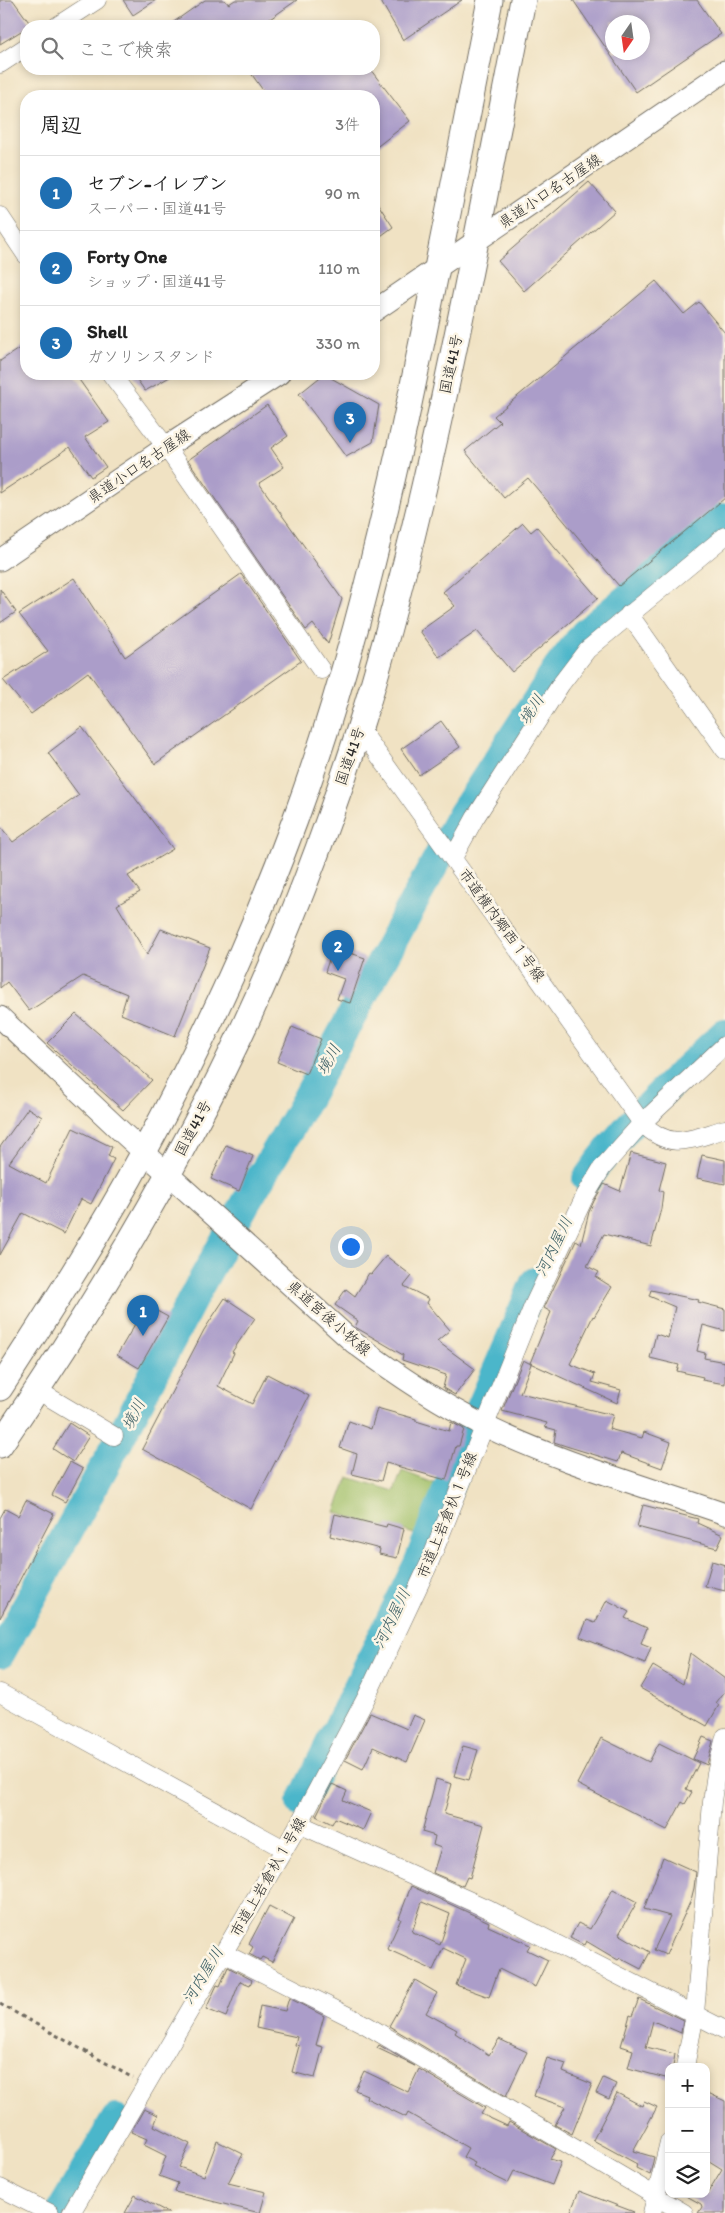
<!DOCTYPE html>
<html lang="ja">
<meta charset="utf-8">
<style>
:root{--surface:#fff;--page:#f2f2f2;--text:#222;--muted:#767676;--line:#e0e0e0;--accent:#1f6fb2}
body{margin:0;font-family:Itim,"Klee One",sans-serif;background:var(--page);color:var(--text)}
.controls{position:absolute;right:15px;bottom:15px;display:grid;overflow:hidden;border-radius:10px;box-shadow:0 2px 8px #0003}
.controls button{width:45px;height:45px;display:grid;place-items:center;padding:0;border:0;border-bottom:1px solid var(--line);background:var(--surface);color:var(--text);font:25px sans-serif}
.compass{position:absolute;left:605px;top:15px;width:45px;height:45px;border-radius:50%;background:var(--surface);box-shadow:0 2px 8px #0003;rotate:193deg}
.you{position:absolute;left:350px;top:1246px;width:18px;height:18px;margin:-12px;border:4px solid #fff;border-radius:50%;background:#1a73e8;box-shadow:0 0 0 8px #1a73e833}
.badge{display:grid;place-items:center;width:32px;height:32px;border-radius:50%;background:var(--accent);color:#fff;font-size:16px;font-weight:700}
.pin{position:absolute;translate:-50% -41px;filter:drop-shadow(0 1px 2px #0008)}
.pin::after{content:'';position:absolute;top:26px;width:18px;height:15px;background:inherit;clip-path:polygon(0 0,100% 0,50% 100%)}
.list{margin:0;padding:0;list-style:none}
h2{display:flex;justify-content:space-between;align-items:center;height:65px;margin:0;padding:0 20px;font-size:21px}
h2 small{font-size:16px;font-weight:400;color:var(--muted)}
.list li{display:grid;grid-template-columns:32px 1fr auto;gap:15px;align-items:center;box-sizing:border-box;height:75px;padding:0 20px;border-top:1px solid var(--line)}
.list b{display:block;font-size:19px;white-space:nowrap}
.list p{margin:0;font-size:16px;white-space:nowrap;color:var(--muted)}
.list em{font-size:16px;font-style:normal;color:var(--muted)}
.icon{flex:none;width:28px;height:28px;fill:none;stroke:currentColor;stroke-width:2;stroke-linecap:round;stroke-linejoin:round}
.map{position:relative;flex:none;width:725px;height:2213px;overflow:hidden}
.search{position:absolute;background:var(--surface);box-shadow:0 2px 8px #0003;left:20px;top:20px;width:360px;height:55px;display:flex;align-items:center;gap:12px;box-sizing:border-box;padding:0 18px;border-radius:20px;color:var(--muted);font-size:19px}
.panel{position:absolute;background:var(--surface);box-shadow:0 2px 8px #0003;left:20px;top:90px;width:360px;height:290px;border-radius:20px}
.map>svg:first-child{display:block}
.green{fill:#a1c069;stroke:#66764a}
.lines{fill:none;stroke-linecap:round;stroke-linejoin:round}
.river{stroke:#4cb6ca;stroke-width:30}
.building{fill:#ab9dc9;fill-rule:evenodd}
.minor-casing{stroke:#706b60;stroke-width:19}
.major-casing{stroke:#706b60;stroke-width:23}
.highway-casing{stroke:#706b60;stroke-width:27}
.path{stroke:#706b60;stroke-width:3;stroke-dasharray:4 4;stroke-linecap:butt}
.minor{stroke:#fff;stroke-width:18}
.major{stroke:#fff;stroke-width:21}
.highway{stroke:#fff;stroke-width:25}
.labels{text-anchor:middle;stroke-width:5;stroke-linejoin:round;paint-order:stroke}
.street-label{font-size:15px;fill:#2b2b2b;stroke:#fcf5e5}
.water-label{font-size:16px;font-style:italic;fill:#375c63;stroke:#fcf5e5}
</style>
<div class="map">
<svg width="725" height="2213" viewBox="0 0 725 2213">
<rect width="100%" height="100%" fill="#fcf5e5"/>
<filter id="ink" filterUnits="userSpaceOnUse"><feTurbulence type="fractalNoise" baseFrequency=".02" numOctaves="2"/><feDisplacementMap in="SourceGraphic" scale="10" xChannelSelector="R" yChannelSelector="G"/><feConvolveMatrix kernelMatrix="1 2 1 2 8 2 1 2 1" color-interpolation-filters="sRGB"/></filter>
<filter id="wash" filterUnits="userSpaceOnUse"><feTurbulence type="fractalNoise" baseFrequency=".0096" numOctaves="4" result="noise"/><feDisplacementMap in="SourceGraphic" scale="20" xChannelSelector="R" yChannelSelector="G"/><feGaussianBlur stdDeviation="1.12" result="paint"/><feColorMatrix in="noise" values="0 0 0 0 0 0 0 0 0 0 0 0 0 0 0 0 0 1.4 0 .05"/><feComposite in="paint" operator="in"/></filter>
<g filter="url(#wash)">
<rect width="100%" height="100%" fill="#f0e2c3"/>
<path class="green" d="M402 1471 444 1487 423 1537 387 1525 383 1529 335 1512 348 1477 394 1491Z"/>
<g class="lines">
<g class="river">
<path d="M587 1179C626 1122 675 1080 725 1033"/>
<path d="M0 1654 118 1442 196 1292 248 1199 297 1116 458 821 558 668 585 633 725 518"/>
<path d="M301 1803 418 1564 465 1445 535 1282"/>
<path d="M60 2213 116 2119"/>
</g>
</g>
<g id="blocks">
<g class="building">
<path d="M0 0H13L31 25 26 26V28L0 44Z"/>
<path d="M123 0H156L133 15Z"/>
<path d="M205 0H224L229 4 235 0H297L260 26H168Z"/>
<path d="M380 0H462L403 40Z"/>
<path d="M573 0H697L721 34 636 92ZM612 22H642V52H612Z"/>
<path d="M248 69H370L410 121 374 149V96H267Z"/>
<path d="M589 182 615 211 524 291 498 261Z"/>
<path d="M374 198 393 227 374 241Z"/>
<path d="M656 281 684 314 699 302 725 333V498L619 586 528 478 504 498 465 451 500 422 494 416Z"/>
<path d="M26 344V374H75L109 422 85 437 106 467 91 477 70 447 0 493V361Z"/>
<path d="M133 374H175L145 391Z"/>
<path d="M324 374 379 405 373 442 346 457 299 394Z"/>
<path d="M267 405 288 436 271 448 284 467 259 483 342 599 328 644 313 624 306 630 188 460Z"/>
<path d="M523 523 531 532 537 527 598 598 512 672 477 631 439 657 420 631 455 606 443 592Z"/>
<path d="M241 574 301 661 155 764 88 672 31 714 3 680 48 651 19 614 74 578 125 657Z"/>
<path d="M0 589 16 612 0 623Z"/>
<path d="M441 721 460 747 419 775 401 749Z"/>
<path d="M82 727 173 849 128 876 140 892 117 905 147 955 161 929 210 948 175 1036 121 1014 127 994 83 976 29 1011 7 982 0 988V826L13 842 79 795 48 753Z"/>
<path d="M333 947 365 958 350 1003 337 999 344 979 325 972Z"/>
<path d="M76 1014 152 1080 123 1110 47 1043Z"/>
<path d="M292 1027 321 1039 306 1074 277 1062Z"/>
<path d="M28 1108 42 1117 9 1163 46 1183 73 1128 112 1147 108 1156 114 1159 91 1204 81 1199 64 1234 23 1213 0 1255V1147Z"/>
<path d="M226 1145 253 1156 239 1191 211 1179Z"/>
<path d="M631 1153 666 1162 659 1190 663 1192 661 1209 651 1246 604 1234 587 1266 599 1272 596 1277 612 1287 594 1317 593 1316 570 1364 595 1374 592 1382 621 1390 617 1403 530 1363 551 1312 544 1308 576 1241 581 1244 589 1212 594 1201 604 1184 620 1191Z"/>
<path d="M702 1155 725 1160V1184L697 1178Z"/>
<path d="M386 1256 412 1276 404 1286 429 1299 427 1303 450 1330 437 1341 475 1369 455 1395 443 1388 446 1375 402 1360 403 1355 355 1327 358 1321 335 1305 346 1289 355 1296 369 1273 371 1274Z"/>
<path d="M651 1290 699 1300 698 1302 725 1309V1331L703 1325 697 1351 705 1353 704 1358 725 1362V1384L702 1380 703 1377 677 1371 679 1365 650 1358 656 1334 668 1338 675 1307 649 1296Z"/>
<path d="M225 1298 255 1318 232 1352 234 1353 218 1386 252 1404 267 1374 309 1396 251 1509 142 1449 204 1330Z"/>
<path d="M146 1305 168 1317 139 1368 117 1355Z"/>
<path d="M523 1360 531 1364 520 1393 613 1415 609 1429 642 1438 644 1432 671 1442 662 1468 621 1453 618 1462 566 1446 554 1442 556 1430 545 1427 547 1423 502 1411Z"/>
<path d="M377 1408 416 1419V1421L449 1431 451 1422 464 1429 459 1446H456L446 1480 386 1463 381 1481 352 1474 357 1454 340 1448 349 1421 371 1429Z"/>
<path d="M69 1423 89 1436 73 1462 53 1449Z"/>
<path d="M70 1462 83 1469 65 1502 52 1495Z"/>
<path d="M26 1500 54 1514 0 1618V1518L5 1509 18 1516Z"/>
<path d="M643 1505 698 1519 697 1523 723 1535 717 1548 637 1527Z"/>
<path d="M335 1514 386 1527 387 1524 404 1529 397 1558 379 1554 380 1549 330 1536Z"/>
<path d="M712 1561 725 1565V1591L705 1586Z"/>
<path d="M607 1600 629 1612 625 1618 647 1628 641 1643 651 1647 645 1663 580 1637 587 1620 595 1623Z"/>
<path d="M690 1653 725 1679V1691L716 1703 719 1705 707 1726 640 1688 653 1666 683 1684Z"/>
<path d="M370 1713 407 1729 413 1715 425 1720 407 1762 373 1747 363 1769 345 1760Z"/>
<path d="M703 1737 713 1741 707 1765 693 1759Z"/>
<path d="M601 1738 649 1762 659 1743 699 1763 686 1789 692 1792 685 1804 682 1802 667 1830 577 1784Z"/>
<path d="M463 1746 478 1750 469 1780 454 1776Z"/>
<path d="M436 1779 452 1784 444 1814 484 1825 470 1878 467 1877 463 1886 433 1873 441 1848 433 1845 435 1836 422 1832Z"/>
<path d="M332 1784 347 1791 343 1800 371 1812 363 1830 335 1818 332 1824 316 1816Z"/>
<path d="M663 1857 696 1872 694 1888 691 1900 666 1955 654 1950 670 1916 644 1909Z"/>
<path d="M411 1886 489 1922 488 1926 530 1945 527 1950 548 1960 535 1987 499 1969 489 1997 456 1985 466 1959 443 1948 433 1970 387 1949 401 1919 399 1918ZM422 1902 450 1914 440 1945 412 1932Z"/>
<path d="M613 1889 637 1902 619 1934 650 1952 641 1969 620 1958 618 1960 586 1941 584 1945 570 1938 578 1923 590 1929Z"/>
<path d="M269 1906 294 1919 272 1962 262 1957 260 1960 249 1954 253 1947 249 1944Z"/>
<path d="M228 1967 252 1980 250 1985 240 1981 226 2017 206 2009 217 1985 220 1986Z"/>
<path d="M415 1980 437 1993 426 2013 457 2030 455 2033 489 2055 499 2039 527 2052 506 2096 389 2026Z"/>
<path d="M289 1998 324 2016 316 2045 323 2047 315 2078 292 2072 299 2046 295 2045 297 2037 256 2028 260 2006 285 2011Z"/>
<path d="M639 1999 683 2020 681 2033 653 2021 646 2047 675 2054 673 2067H669V2079L628 2068 633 2050 621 2046 630 2015 632 2016Z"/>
<path d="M379 2045 415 2066 377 2048Z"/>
<path d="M547 2058 566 2064 563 2072 592 2084 572 2134 555 2125 565 2107 534 2096Z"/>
<path d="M419 2069 485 2108 481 2114 507 2126 509 2122 556 2149 550 2159 561 2162 552 2185 514 2171 508 2183 473 2166 475 2163 463 2157 468 2148 408 2113 406 2117 366 2098 367 2095 355 2090 364 2071 408 2092Z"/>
<path d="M603 2078 616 2084 609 2099 596 2093Z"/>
<path d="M706 2092 725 2101V2213H698L702 2207 701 2204 683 2194H707L722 2169 706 2159Z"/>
<path d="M617 2093 642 2106 644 2101 657 2107 633 2151 654 2157 650 2175 636 2168 637 2164 593 2140Z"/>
<path d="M144 2109 158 2115 154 2126 190 2144 179 2167 204 2176 217 2141 243 2154 228 2183 266 2192 260 2213 175 2192 178 2183 159 2176 166 2156 144 2145 147 2139 131 2132Z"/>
<path d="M579 2191 634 2212 633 2213H570Z"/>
<path d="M135 2195 169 2213H125Z"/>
</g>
</g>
</g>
<g filter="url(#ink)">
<use href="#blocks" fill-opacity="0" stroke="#706b60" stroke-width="1"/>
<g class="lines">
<defs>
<g id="minor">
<path d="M57 26 97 0"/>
<path d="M0 64 26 47"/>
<path d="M0 216 26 255"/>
<path d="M111 374 166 447 321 670"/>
<path d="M629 614 725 750"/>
<path d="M360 729 642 1123C671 1152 691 1139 725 1129"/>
<path d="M453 858 475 818 561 684 587 650 725 536"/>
<path d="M37 1390 114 1436"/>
<path d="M0 1693 284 1849"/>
<path d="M299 1824 488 1909 725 2030"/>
<path d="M225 1954 366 2025 684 2213"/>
<path d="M685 2067 695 2014 712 1802 716 1773 725 1737"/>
<path d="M0 2188 50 2213"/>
<path d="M71 2213 299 1824 366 1698 428 1566 533 1306 585 1196 602 1168 642 1123 725 1045"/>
<path d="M652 2213 669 2142"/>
</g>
<g id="major">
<path d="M374 311 725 71"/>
<path d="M0 560 166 447 279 374"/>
<path d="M0 1017 125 1135 353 1342C394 1373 439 1403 485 1426 561 1463 645 1486 725 1514"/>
</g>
<g id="highway">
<path d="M0 1388C50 1311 100 1233 144 1152 202 1045 253 934 295 820 342 693 374 563 403 432 434 288 462 144 490 0"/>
<path d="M0 1445C69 1344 134 1240 191 1132 260 1005 315 867 359 730 383 656 402 580 420 504 459 337 490 168 523 0"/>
</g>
</defs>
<use href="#minor" class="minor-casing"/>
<use href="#major" class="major-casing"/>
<use href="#highway" class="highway-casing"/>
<path class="path" d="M0 2004 133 2078"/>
<use href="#minor" class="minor"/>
<use href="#major" class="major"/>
<use href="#highway" class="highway"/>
</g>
</g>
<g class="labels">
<g class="street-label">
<text transform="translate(550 191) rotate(-34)" y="5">県道小口名古屋線</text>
<text transform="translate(451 364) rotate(-78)" y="5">国道41号</text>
<text transform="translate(139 466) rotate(-34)" y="5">県道小口名古屋線</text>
<text transform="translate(350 756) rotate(-71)" y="5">国道41号</text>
<text transform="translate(502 925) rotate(54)" y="5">市道横内郷西１号線</text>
<text transform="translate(193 1128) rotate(-62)" y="5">国道41号</text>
<text transform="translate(329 1318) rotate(41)" y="5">県道宮後小牧線</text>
<text transform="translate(447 1515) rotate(-68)" y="5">市道上岩倉杁１号線</text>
<text transform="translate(268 1877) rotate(-60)" y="5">市道上岩倉杁１号線</text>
</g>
<g class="water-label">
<text transform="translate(531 709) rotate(-57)" y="6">境川</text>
<text transform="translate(328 1059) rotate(-61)" y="6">境川</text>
<text transform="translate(553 1246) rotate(-64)" y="6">河内屋川</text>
<text transform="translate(133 1414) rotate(-63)" y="6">境川</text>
<text transform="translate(391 1618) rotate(-64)" y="6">河内屋川</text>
<text transform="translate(202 1975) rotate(-59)" y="6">河内屋川</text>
</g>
</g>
</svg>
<div class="controls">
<button>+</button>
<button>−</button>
<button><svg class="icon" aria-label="layers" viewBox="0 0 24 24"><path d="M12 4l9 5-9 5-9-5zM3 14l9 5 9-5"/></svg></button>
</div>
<svg class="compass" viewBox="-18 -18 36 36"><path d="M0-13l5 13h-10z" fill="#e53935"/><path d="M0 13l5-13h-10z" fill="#767676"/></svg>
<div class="you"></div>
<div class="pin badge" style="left:143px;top:1336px">1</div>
<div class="pin badge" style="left:338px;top:971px">2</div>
<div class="pin badge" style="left:350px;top:443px">3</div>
<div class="search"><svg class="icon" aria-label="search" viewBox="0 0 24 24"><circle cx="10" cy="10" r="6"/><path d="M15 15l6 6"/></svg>ここで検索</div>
<section class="panel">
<h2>周辺<small>3件</small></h2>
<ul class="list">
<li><span class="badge">1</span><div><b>セブン-イレブン</b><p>スーパー · 国道41号</p></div><em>90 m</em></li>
<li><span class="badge">2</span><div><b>Forty One</b><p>ショップ · 国道41号</p></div><em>110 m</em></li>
<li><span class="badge">3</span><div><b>Shell</b><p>ガソリンスタンド</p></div><em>330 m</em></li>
</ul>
</section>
</div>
